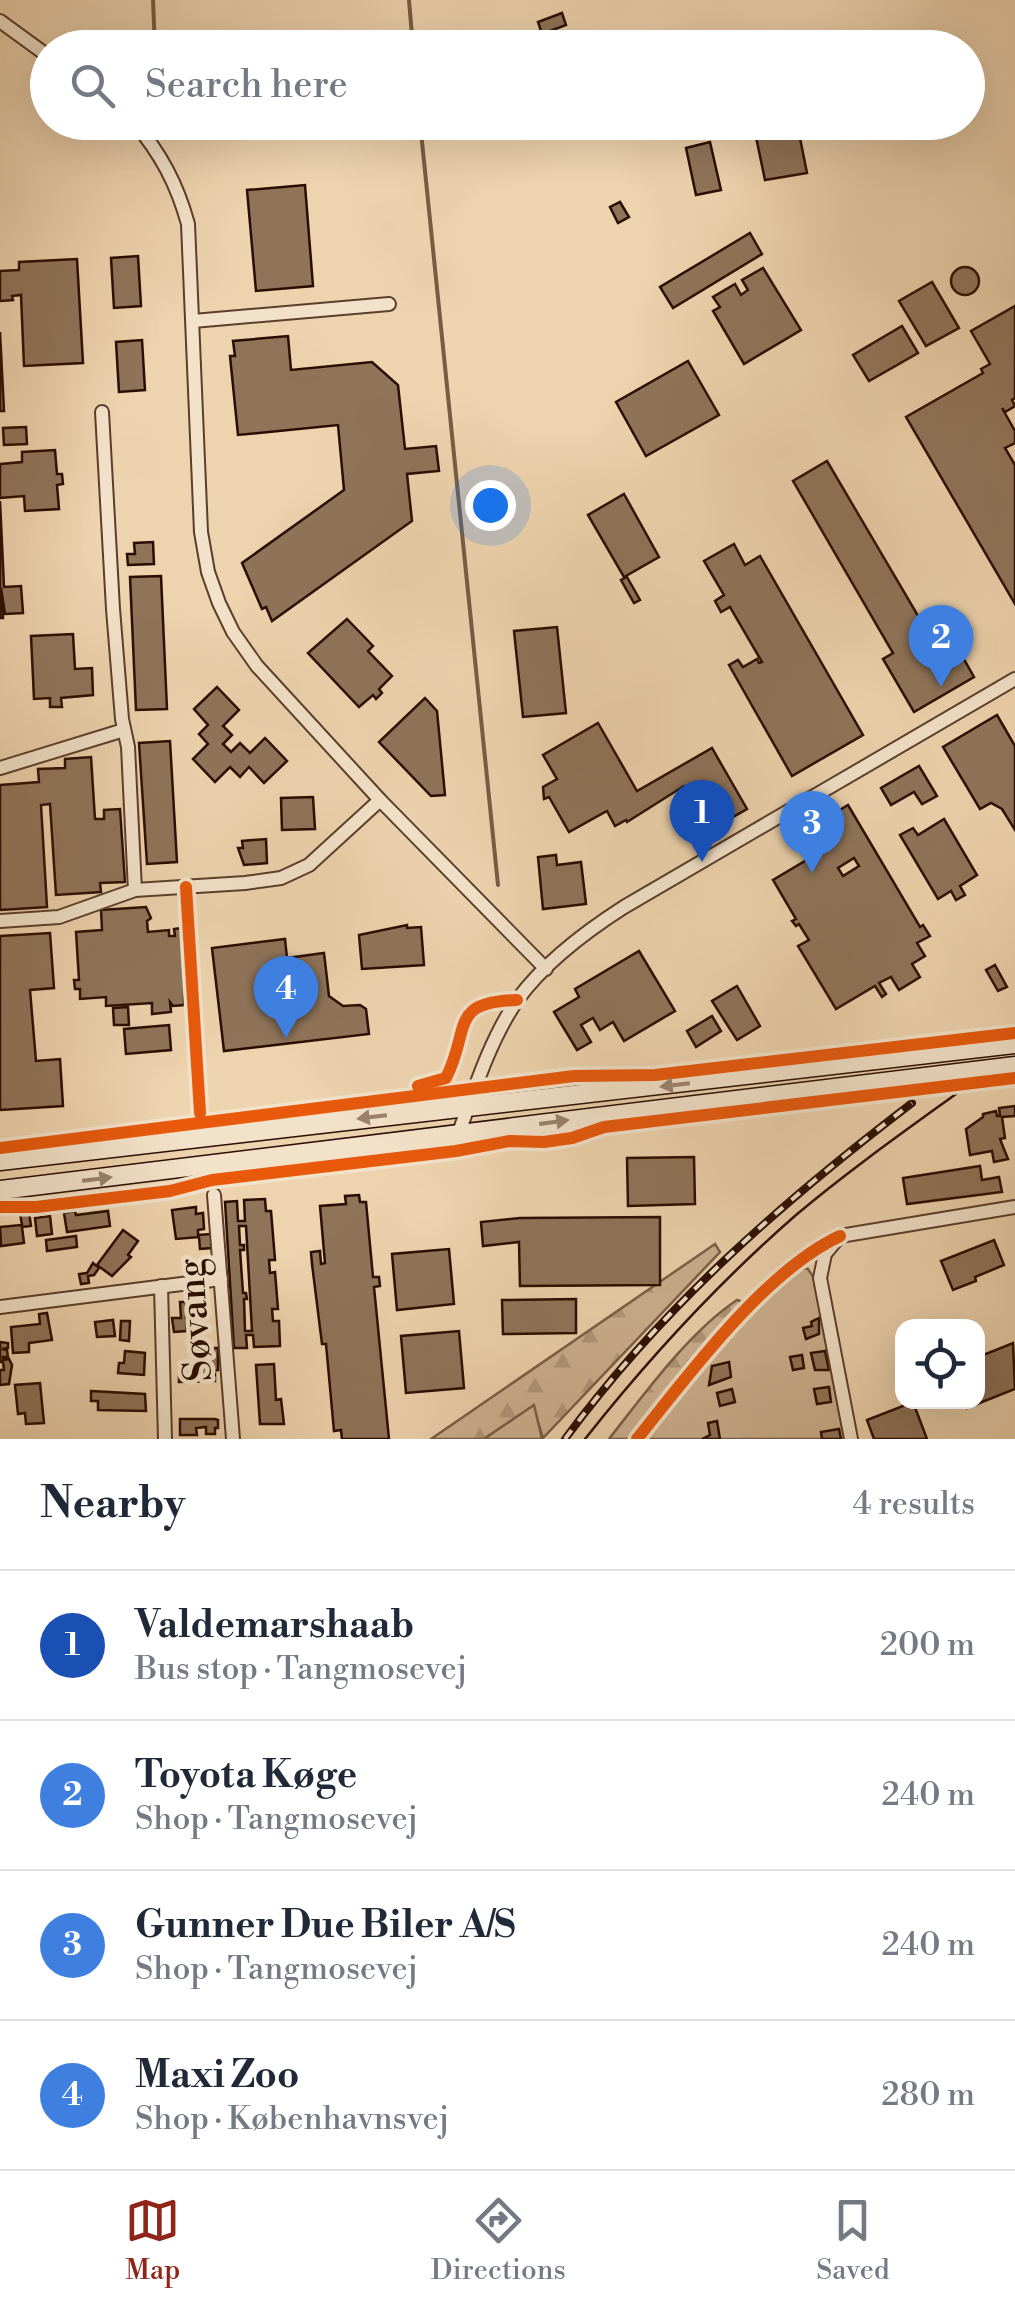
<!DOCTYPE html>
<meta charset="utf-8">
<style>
:root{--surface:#fff;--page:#f2f2f3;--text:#1f2937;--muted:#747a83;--line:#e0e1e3;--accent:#8f2418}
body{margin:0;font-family:"Libre Bodoni",serif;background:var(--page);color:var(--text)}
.controls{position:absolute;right:30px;bottom:30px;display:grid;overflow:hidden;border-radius:20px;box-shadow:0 10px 40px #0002}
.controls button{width:90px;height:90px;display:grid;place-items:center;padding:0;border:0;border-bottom:2px solid var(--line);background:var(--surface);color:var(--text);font:50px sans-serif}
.you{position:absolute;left:490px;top:505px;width:35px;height:35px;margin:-25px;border:8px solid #fff;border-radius:50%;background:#1a73e8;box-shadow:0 0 0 15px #1a73e833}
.badge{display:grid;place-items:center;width:65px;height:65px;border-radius:50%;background:var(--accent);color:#fff;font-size:32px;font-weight:700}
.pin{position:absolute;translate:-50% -82px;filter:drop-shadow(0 2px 5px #0008)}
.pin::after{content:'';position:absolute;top:52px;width:35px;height:30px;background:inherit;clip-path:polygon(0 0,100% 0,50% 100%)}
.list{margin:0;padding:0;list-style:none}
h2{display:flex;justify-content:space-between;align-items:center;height:130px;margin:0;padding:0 40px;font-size:42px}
h2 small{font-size:32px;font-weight:400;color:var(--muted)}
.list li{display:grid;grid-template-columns:65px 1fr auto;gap:30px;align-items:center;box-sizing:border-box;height:150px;padding:0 40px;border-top:2px solid var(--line)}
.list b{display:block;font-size:38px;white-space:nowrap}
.list p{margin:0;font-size:32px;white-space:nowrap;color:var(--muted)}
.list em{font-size:32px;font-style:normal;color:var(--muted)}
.icon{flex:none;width:55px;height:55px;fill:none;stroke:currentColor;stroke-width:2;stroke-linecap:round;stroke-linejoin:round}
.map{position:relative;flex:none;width:1015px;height:1439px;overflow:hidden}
.search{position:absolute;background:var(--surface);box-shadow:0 10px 40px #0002;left:30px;right:30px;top:30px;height:110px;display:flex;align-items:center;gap:25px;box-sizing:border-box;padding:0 35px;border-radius:55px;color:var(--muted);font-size:38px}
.sheet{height:730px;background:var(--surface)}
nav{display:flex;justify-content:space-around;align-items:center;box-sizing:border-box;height:140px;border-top:2px solid var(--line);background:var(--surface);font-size:28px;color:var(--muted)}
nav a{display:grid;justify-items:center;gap:5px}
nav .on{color:var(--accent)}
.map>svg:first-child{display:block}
.forest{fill:url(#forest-firs);stroke:#7b5f48;stroke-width:2.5}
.green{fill:#ccb190;stroke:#7b5f48;stroke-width:2.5}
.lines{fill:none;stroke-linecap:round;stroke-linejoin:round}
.stream{stroke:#775c45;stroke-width:4}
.building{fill:#8f745a;stroke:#2a0d00;stroke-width:2.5;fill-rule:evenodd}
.street-casing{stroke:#5b3e2c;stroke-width:16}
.secondary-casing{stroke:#2a0d00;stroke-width:21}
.street{stroke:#f3e2ca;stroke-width:12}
.secondary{stroke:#f3e2ca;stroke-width:18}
.tram{stroke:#2a0d00;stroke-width:2.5}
.rail-casing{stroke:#2a0d00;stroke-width:8}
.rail{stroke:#f3e2ca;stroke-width:4;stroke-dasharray:11;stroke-linecap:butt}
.cycleway-casing{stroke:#f3e2ca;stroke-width:19}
.cycleway{stroke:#e8590c;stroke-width:12}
.oneway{fill:#99826f}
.labels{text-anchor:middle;stroke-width:9;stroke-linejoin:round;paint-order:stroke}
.street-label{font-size:38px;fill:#2a0d00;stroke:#f3e2ca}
</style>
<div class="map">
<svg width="1015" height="1439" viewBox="0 0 1015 1439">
<defs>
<pattern id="forest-firs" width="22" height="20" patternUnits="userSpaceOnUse" patternTransform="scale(2.5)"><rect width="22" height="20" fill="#ccb190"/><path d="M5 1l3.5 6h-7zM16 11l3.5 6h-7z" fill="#af977a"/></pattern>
</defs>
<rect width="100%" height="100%" fill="#edd3ae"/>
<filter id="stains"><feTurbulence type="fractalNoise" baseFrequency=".002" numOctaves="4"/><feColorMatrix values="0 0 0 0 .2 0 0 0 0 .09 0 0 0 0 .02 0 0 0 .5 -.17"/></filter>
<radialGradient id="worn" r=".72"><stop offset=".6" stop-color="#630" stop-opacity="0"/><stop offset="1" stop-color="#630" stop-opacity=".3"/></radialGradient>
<g class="forest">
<path d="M715 1244 720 1252 543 1438 533 1406 484 1439H431Z"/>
<path d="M737 1300 743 1302 687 1363 628 1439H609C645 1393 689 1332 737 1300Z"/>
</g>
<g class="green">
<path d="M802 1268 808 1269 814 1278 845 1439H646L675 1399 761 1303Z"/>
<path d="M534 1405 542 1439H484Z"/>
</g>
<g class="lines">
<g class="stream">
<path d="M153 0 155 48"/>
<path d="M409 0 413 48"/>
<path d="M420 122 498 885"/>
</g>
</g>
<g class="building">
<path d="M562 13 566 25 542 34 538 22Z"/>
<path d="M798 128 807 173 765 180 756 137Z"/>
<path d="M710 142 721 190 696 195 686 148Z"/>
<path d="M305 185 313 286 256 291 247 190Z"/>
<path d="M620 202 629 217 618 223 610 207Z"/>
<path d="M750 233 762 254 673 308 660 287Z"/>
<path d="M138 256 141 306 114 308 111 258Z"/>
<path d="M77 259 83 363 24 366 21 295 12 296 13 300 0 301V271L19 270V262Z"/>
<circle cx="965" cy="281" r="14"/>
<path d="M763 268 801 330 744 364 713 311 720 307 713 297 735 284 741 295 748 290 742 280Z"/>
<path d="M932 282 959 328 926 346 899 301Z"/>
<path d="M1015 306V398L1012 400 1015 406 1005 412 1002 408 1015 431V443L1005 448 1015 465V604L906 417 983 373 981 369 990 364 971 331Z"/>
<path d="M902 326 918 353 869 381 853 355Z"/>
<path d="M0 332 4 411H0Z"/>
<path d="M288 336 291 370 372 362 398 385 405 449 436 446 439 471 407 474 412 521 272 621 266 607 262 609 242 563 344 490 338 425 238 435 230 356H235L233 341Z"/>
<path d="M142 340 145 390 119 392 116 342Z"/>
<path d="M688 361 719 415 646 456 616 402Z"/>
<path d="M26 427 27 444 4 445 3 428Z"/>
<path d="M55 450 57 474H62L63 484 57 485 59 509 25 511 24 496 0 498V464L22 462V452Z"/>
<path d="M827 461 924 626 940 617 974 677 914 712 883 659 893 653 793 481Z"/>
<path d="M624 494 659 557 624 577 588 515Z"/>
<path d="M0 501 4 587 21 586 23 613 5 614 1 588 3 618H0Z"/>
<path d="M153 542 154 564 128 565 127 554H135L134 543Z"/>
<path d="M734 544 745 565 760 556 863 735 792 776 729 665 738 660 743 667 757 659 759 663 762 662 730 607 721 612 715 601 724 595 704 561Z"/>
<path d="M161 576 167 709 136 710 130 577Z"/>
<path d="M627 577 640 600 634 603 621 580Z"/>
<path d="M347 619 373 646 368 651 392 676 379 689 382 693 376 699 373 695 359 707 308 653Z"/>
<path d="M557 627 566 713 523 717 514 631Z"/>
<path d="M73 634 75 669 92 668 93 695 61 698 62 707H50V698L34 699 31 636Z"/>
<path d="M217 687 239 710 223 726 232 735 223 744 231 752 240 743 250 753 265 738 287 761 264 783 249 767 240 777 230 767 215 782 193 759 208 744 199 734 208 725 194 709Z"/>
<path d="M425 698 437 711 445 795 431 796 379 742Z"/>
<path d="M997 715 1015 746V830L1002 809 991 803 980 809 943 747Z"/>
<path d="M598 723 637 791 712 748 747 809 719 825 699 791 684 786 627 822 626 820 615 826 607 811 569 832 549 797 544 799 543 787 557 779 543 755Z"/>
<path d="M170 741 177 862 147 864 139 743Z"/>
<path d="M91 757 95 819H104V810L120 809 125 882 100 883 101 892 56 895 50 804 41 805 47 907 0 910V785L39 782 38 769 65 768V759Z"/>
<path d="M919 766 937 796 922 804 914 792 891 805 881 788Z"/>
<path d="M313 797 315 829 282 830 281 798Z"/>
<path d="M848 805 920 927 923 925 930 936 917 943 925 956 912 964 920 977 899 990 891 977 879 983 886 994 882 997 875 986 836 1009 798 946 809 940 799 924 796 926 792 921 796 919 773 880 825 849 812 827ZM854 858 859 866 843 876 838 868Z"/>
<path d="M944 819 977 875 960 886 965 895 956 900 951 891 938 899 900 835 913 828 918 835Z"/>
<path d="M266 839 267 863 244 865 238 848H243L242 841Z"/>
<path d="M556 855 557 865 581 862 586 904 543 909 538 857Z"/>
<path d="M146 907 151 918 147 921 148 932 169 930V936H175L174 929 182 928 183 952 186 957 184 959V1005L173 1006 170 1002 171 1012 152 1014V1003L106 1006V997L80 999V989H75L74 980H79L76 932 102 930 101 910Z"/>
<path d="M407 925V928L421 927 424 965 362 969 359 935Z"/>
<path d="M50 933 54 988 30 990 36 1061 60 1059 63 1106 0 1110V936Z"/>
<path d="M285 939 287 958 324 953 329 996 343 1006 360 1005 366 1009 369 1034 224 1051 212 948Z"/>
<path d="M639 951 675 1011 624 1041 613 1022 600 1030 593 1018 581 1025 591 1042 577 1050 554 1012 579 997 575 989Z"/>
<path d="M995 965 1007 987 998 991 986 970Z"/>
<path d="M737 986 760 1026 737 1040 712 1001Z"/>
<path d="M128 1007 129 1025H114L113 1008Z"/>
<path d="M712 1016 721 1031 696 1047 687 1031Z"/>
<path d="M169 1025 171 1050 126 1054 124 1029Z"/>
<path d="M1015 1106V1116L1002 1117 1005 1138 1000 1139 1008 1159 994 1162 992 1151 970 1155 966 1129 983 1117V1114L996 1111 997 1116H1000L999 1108Z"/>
<path d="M694 1157 695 1204 628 1206 627 1158Z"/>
<path d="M980 1166 982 1180 999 1177 1002 1192 907 1204 903 1178Z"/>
<path d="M359 1195 360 1202H366L373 1277H379L380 1286 374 1287 389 1439H342L341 1430 334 1431 326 1344H322L312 1264 311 1252 320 1251 321 1264 325 1263 320 1206 346 1204 345 1196Z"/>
<path d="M265 1199 266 1211H271L275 1260H269L270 1273 275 1272 278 1309H272L273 1321H279L280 1346 254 1347 253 1335H246L247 1348H234L225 1202 237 1201 238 1221H245L244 1200ZM239 1226H246L252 1331H245L244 1299H247L246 1293H243L240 1250H244V1245H240Z"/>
<path d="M196 1207V1214L203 1213 204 1229 198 1230V1235L211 1234 212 1248 200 1249 199 1237 176 1239 172 1210Z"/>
<path d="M75 1211 76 1215 108 1211 110 1226 67 1232 64 1213Z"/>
<path d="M29 1212 31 1226 22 1227 24 1243 1 1246 0 1227 22 1225 20 1213Z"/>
<path d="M50 1216 52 1234 37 1236 35 1218Z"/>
<path d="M660 1217V1285L520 1286 519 1242 483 1246 481 1222 520 1218Z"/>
<path d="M123 1230 138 1241 128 1255 131 1257 112 1276 97 1265Z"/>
<path d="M76 1236 77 1247 47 1251 46 1240Z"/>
<path d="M994 1240 1004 1265 975 1277 976 1281 953 1290 941 1261Z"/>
<path d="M449 1249 454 1304 397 1310 392 1254Z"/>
<path d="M93 1263 99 1268 94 1275 88 1276 89 1283 81 1284 79 1274 87 1273Z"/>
<path d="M576 1299V1333L503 1334 502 1300Z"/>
<path d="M180 1302H197L198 1318 186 1319 187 1331 174 1332 172 1318H181Z"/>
<path d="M47 1313 52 1340 29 1343V1352L13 1353 11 1327 40 1324 39 1314Z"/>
<path d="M819 1318V1334L806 1339 803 1328 812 1326 811 1322Z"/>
<path d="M113 1320 115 1336 97 1337 95 1322Z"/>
<path d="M121 1321H130L129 1341 120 1340Z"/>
<path d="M459 1331 464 1388 406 1393 401 1336Z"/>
<path d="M0 1342 8 1343V1348L2 1349 7 1350 8 1357H3V1360L9 1359 12 1365 9 1384 0 1385V1370H4L3 1362H0Z"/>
<path d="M1013 1343 1015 1389 967 1408 965 1402H978V1357Z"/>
<path d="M208 1348H218V1370L206 1371 215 1373V1381L179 1382V1366H202Z"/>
<path d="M125 1351 145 1353 144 1375 118 1373 119 1363H124Z"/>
<path d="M825 1351 829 1370H815L811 1353Z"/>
<path d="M802 1355 804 1368 793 1370 790 1357Z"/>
<path d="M729 1362 731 1377 709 1385 712 1366Z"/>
<path d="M274 1364 276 1400 281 1399 284 1424H260L256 1365Z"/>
<path d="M40 1383 44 1423 26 1424 25 1413 18 1414 15 1385Z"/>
<path d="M829 1387 831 1402 817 1404 814 1389Z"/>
<path d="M732 1389 735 1402 720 1406 717 1393Z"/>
<path d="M91 1391 145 1394 146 1411 98 1410V1401H91Z"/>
<path d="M913 1402 927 1439H874L867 1420Z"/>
<path d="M180 1419H215L218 1420V1428H215V1434H206V1427L196 1428 197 1435H180Z"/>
<path d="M717 1421 720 1439H702L710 1435 708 1423Z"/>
<path d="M839 1429 841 1439H822L821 1432Z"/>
</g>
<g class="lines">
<defs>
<g id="street">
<path d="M0 21 48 56"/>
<path d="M134 122C161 154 177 184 188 224L201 532 208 572 219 603 233 632 257 666 380 800 546 969"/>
<path d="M193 321 389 304"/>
<path d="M102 412 113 609 122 719 128 747 135 890"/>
<path d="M0 768 124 730"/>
<path d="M0 921 59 917 135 890 245 883 281 878 309 865 380 800"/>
<path d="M458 1135C474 1091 490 1039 518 999 545 962 585 932 624 907L1015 679"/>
<path d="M214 1195 233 1439"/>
<path d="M161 1286 165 1439"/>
<path d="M0 1307 221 1279"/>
<path d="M851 1439 820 1278 825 1254 840 1236 1015 1207"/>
</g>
<g id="secondary">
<path d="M0 1161 1015 1044"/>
<path d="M0 1190 1015 1066"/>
</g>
</defs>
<use href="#street" class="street-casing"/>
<use href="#secondary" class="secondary-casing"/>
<use href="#street" class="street"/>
<use href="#secondary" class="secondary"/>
<path class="tram" d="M585 1439C649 1358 718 1283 796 1215 847 1172 902 1133 956 1094"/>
<defs>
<path id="rail" d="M565 1439C663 1306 781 1203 912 1103"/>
</defs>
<use href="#rail" class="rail-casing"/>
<use href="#rail" class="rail"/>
<defs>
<g id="cycleway">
<path d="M186 887 200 1113"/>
<path d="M418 1086 446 1078C471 1029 448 1002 517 1000"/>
<path d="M0 1148 574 1076 655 1075 1015 1033"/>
<path d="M0 1207H36L170 1191 212 1180 456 1151 510 1141 544 1142 572 1138 604 1127 1015 1078"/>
<path d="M637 1439C689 1374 765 1271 840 1236"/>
</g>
</defs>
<use href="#cycleway" class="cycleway-casing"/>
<use href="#cycleway" class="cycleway"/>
</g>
<defs><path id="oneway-solid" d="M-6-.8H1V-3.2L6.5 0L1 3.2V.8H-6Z" transform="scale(2.5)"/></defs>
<g class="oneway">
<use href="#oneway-solid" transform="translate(675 1085) rotate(173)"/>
<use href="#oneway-solid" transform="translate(372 1117) rotate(173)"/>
<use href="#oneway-solid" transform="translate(554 1122) rotate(-8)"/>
<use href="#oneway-solid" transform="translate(97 1179) rotate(-7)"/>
</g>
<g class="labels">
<g class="street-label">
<text transform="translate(194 1320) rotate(-94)" y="13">Søvang</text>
</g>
</g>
<rect width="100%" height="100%" filter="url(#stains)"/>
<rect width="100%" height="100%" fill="url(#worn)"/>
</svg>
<div class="controls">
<button><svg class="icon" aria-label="locate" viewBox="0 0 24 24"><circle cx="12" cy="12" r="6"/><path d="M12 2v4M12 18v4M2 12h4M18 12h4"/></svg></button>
</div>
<div class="you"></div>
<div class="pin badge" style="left:702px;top:862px;background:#1a4fb4">1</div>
<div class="pin badge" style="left:941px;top:687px;background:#3f7fe0">2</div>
<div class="pin badge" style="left:812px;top:873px;background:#3f7fe0">3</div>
<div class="pin badge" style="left:286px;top:1038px;background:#3f7fe0">4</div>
<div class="search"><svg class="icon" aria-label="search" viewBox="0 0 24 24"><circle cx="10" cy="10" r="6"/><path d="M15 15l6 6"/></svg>Search here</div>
</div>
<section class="sheet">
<h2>Nearby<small>4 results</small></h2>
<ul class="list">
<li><span class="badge" style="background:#1a4fb4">1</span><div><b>Valdemarshaab</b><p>Bus stop · Tangmosevej</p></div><em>200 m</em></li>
<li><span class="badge" style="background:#3f7fe0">2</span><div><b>Toyota Køge</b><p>Shop · Tangmosevej</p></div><em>240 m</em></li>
<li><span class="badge" style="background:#3f7fe0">3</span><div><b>Gunner Due Biler A/S</b><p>Shop · Tangmosevej</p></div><em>240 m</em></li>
<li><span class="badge" style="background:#3f7fe0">4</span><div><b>Maxi Zoo</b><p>Shop · Københavnsvej</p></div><em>280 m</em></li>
</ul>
</section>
<nav>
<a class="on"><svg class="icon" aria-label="map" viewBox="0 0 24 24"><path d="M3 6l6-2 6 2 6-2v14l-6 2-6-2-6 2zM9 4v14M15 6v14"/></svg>Map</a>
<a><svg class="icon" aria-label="directions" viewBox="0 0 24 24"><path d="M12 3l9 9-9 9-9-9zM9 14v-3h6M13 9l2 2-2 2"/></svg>Directions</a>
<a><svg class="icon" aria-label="saved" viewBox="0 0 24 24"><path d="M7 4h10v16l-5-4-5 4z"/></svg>Saved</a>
</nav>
